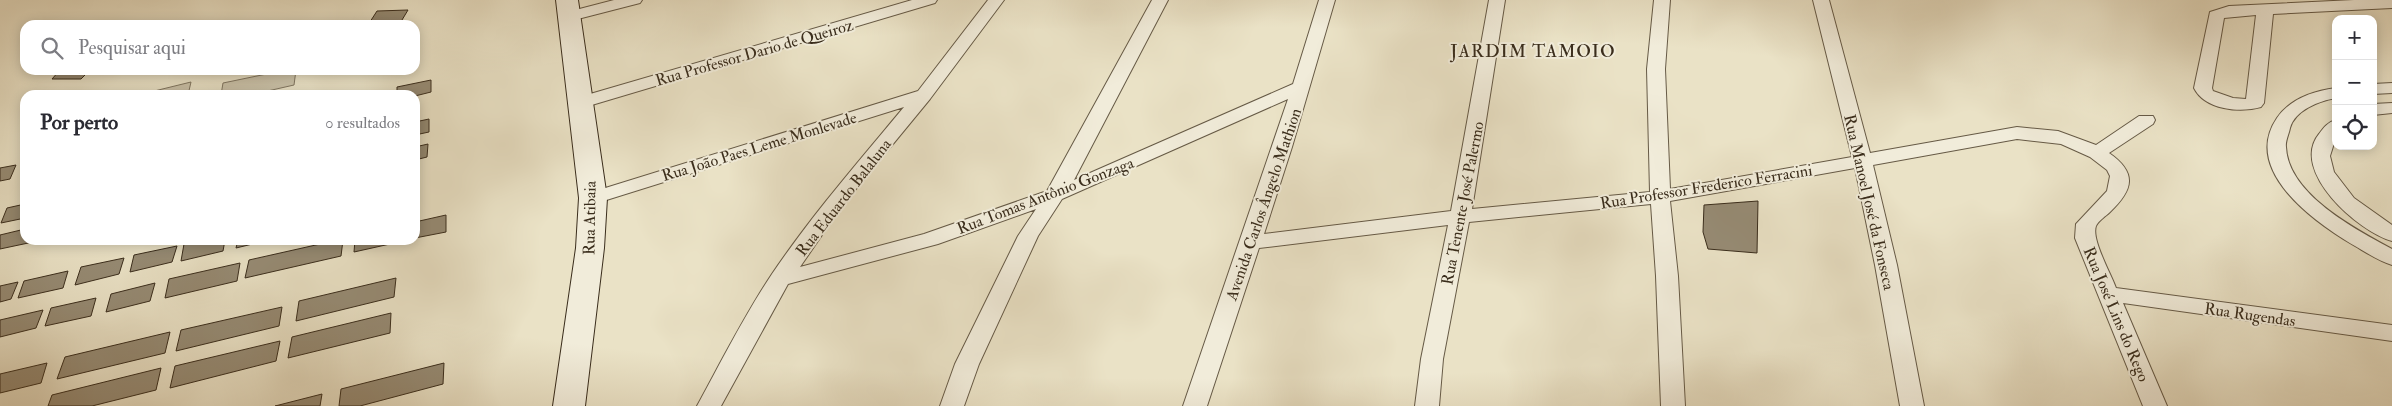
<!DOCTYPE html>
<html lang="pt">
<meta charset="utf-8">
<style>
:root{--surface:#fff;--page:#f7f7f7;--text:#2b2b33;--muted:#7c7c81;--line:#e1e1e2}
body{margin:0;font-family:"IM FELL Double Pica",serif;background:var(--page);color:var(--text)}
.controls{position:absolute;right:15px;top:15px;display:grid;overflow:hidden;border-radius:10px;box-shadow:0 2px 12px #0003}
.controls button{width:45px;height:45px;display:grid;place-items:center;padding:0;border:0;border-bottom:1px solid var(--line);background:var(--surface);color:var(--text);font:25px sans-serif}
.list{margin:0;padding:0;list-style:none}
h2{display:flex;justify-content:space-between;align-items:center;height:65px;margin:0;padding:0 20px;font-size:21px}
h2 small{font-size:16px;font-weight:400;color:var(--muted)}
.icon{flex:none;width:28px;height:28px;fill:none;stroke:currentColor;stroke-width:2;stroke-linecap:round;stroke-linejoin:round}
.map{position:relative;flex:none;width:2392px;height:406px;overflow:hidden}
.search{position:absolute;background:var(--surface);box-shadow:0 2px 12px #0003;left:20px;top:20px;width:400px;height:55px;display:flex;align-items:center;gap:12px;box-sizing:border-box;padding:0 18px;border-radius:15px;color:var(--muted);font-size:19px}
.panel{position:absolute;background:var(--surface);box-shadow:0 2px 12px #0003;left:20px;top:90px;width:400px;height:155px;border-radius:15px}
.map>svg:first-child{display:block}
.green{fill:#ccc3a9;stroke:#837862}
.building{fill:#968b74;stroke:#3a2d1c}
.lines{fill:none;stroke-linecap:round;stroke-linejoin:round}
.minor-casing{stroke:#665a46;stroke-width:2}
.secondary-casing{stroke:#3a2d1c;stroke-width:2}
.minor{fill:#f1ecda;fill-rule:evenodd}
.secondary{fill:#f1ecda;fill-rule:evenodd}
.labels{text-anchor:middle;stroke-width:4;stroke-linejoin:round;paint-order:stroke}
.street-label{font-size:16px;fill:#3a2d1c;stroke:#f1ecda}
.neighbourhood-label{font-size:18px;letter-spacing:1px;fill:#3a2d1c;stroke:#f1ecda}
</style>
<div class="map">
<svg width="2392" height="406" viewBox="0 0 2392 406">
<rect width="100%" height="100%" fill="#eae2c6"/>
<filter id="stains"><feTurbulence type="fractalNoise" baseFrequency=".004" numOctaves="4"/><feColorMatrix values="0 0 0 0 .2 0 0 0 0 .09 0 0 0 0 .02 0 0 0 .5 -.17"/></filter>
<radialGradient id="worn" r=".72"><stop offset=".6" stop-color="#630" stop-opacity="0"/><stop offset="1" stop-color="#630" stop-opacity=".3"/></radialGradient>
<g class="green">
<path d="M286 70H296L294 85 250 95H221L223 83Z"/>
<path d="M191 82 188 95H138Z"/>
</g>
<g class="building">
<path d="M408 10 399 25H368L377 11Z"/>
<path d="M266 22 264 25H232L233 24Z"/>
<path d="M60 70H90L81 79H52Z"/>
<path d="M431 80V92L415 96 397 95V87Z"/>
<path d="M429 119V132L415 135V122Z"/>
<path d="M428 144 427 157 415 160V147Z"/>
<path d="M16 165 10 179 0 181V168Z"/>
<path d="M1758 201 1757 253 1708 249 1703 232 1704 205Z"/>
<path d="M25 204V218L1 223 7 208Z"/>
<path d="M446 215V232L415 238V222Z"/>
<path d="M25 229V240H33V242L0 249V235Z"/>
<path d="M204 240H225L223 251 181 261 184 244Z"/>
<path d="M238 240H269L236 248Z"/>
<path d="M338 240H343L341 256 245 278 249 260Z"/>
<path d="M355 240H408L354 252Z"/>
<path d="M177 246 172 262 130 272 134 255Z"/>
<path d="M124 258 119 274 75 285 81 267Z"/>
<path d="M240 263 237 281 165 298 169 279Z"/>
<path d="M68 271 63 288 18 298 24 281Z"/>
<path d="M396 278 394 297 296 321 299 301Z"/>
<path d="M18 282 11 299 0 302V286Z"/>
<path d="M155 283 150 301 106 312 111 294Z"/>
<path d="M96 298 91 316 45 326 51 308Z"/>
<path d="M282 307 279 326 176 351 181 330Z"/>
<path d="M43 310 36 328 0 337V320Z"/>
<path d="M391 313 390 333 288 358 292 337Z"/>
<path d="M170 332 165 353 57 379 65 357Z"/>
<path d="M280 341 276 361 170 388 175 366Z"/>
<path d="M47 363 41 383 0 393V374Z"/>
<path d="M444 363 443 384 360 406H339L341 389Z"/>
<path d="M161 368 156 390 92 406H48L52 395Z"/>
<path d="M322 394 320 406H275Z"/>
</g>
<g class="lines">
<defs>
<g id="minor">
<path d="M614 0H642L640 3 570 21 564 19 562 16 564 13Z"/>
<path d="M912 0H937L935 3 585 107H573L570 103 573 99Z"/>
<path d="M988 0H1004L930 99 842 206 800 267 924 234 1047 191 1152 0H1168L1074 180 1293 84 1319 0H1335L1292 147 1264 234 1451 211 1489 0H1505L1472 209 1650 192 1647 69 1654 0H1670L1665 69 1670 189 1852 157 1813 0H1829L1870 153 2017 127 2058 131 2096 145 2139 116H2153L2155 120 2153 124 2109 153C2138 173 2133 190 2110 212 2106 216 2098 221 2096 226 2091 239 2111 274 2116 288L2392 325V341L2123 303 2167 406H2143L2075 238 2076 224 2107 191 2110 176 2107 170 2090 157 2061 144 2017 139 1873 165 1897 265 1924 406H1900L1875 265 1855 168 1670 201 1678 276 1685 406H1661L1656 276 1651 204 1469 222 1443 359 1439 406H1415L1421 359 1448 225 1259 248 1207 406H1183L1288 99 1062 199 1038 236 979 364 964 406H940L955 364 1018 236 1036 209 938 244 788 284 721 406H697C721 362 744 316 772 274 812 215 859 161 904 107L600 202 593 204 586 202 583 198 586 194 918 91Z"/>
<path d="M2354 0H2392V8L2273 14 2264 103 2261 107C2240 113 2205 110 2194 88L2210 12 2229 6ZM2256 15 2246 99 2233 98 2213 91 2212 88 2224 18Z"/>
<path d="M2392 83V93L2373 94V84Z"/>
<path d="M2336 88V98C2319 101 2295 110 2290 128 2289 134 2285 141 2286 147 2288 194 2355 229 2392 249V265C2379 261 2367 253 2355 246 2316 223 2241 171 2277 118 2290 99 2313 91 2336 88Z"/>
<path d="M2392 103V113L2373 115V104Z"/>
<path d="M2336 120V137L2330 156 2334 172 2354 198 2392 225V241C2359 232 2289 171 2319 134 2324 127 2328 122 2336 120Z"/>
</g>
<path id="secondary" d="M556 0H578L607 198 604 248 585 406H553L576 248 579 198Z"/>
</defs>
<use href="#minor" class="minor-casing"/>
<use href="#secondary" class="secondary-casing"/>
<use href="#minor" class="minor"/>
<use href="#secondary" class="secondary"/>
</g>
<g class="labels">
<g class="street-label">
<text transform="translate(754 52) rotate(-16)" y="6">Rua Professor Dario de Queiroz</text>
<text transform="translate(759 146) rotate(-17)" y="6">Rua João Paes Leme Monlevade</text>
<text transform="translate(1706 186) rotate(-9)" y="6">Rua Professor Frederico Ferracini</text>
<text transform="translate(1045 195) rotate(-21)" y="6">Rua Tomas Antônio Gonzaga</text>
<text transform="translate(843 197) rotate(-52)" y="6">Rua Eduardo Balaluna</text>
<text transform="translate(1870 202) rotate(77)" y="6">Rua Manoel José da Fonseca</text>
<text transform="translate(1462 203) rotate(-79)" y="6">Rua Tenente José Palermo</text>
<text transform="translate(1263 204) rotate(-71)" y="6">Avenida Carlos Ângelo Mathion</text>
<text transform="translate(589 218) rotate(-89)" y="6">Rua Atibaia</text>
<text transform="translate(2117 314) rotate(67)" y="6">Rua José Lins do Rego</text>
<text transform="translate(2250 314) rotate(8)" y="6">Rua Rugendas</text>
</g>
<g class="neighbourhood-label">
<text x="1533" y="57">JARDIM TAMOIO</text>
</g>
</g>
<rect width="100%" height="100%" filter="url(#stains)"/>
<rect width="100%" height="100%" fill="url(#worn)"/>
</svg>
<div class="controls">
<button>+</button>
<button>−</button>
<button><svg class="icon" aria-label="locate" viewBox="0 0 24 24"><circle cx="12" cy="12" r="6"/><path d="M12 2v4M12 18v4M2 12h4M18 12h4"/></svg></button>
</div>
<div class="search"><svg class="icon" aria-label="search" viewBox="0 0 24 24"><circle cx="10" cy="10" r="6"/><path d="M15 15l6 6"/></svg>Pesquisar aqui</div>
<section class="panel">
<h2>Por perto<small>0 resultados</small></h2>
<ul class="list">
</ul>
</section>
</div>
